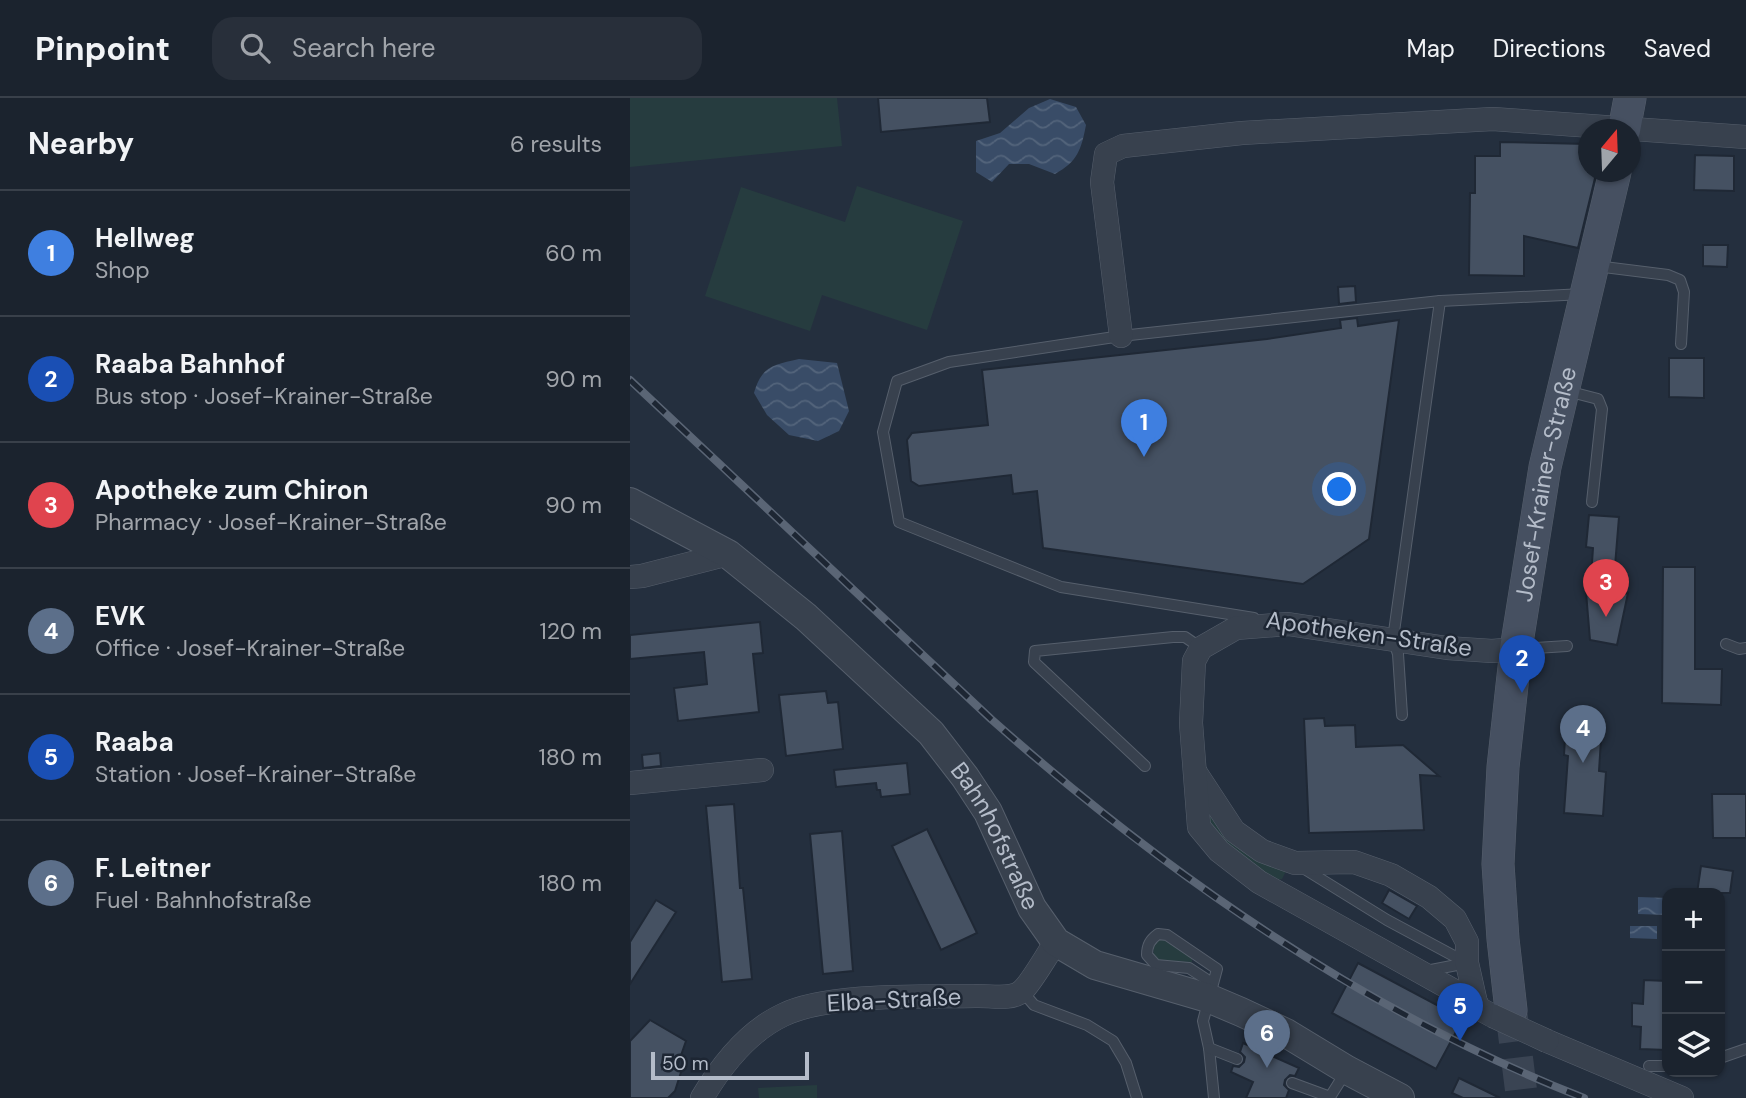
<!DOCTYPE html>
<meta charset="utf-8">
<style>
:root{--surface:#1b232e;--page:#282f3a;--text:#f1f3f6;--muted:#a0a4aa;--line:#39404a;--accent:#8bbbb9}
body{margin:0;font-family:"DM Sans",sans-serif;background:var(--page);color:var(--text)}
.controls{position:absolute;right:21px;bottom:21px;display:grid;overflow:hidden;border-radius:14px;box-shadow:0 2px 5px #0004}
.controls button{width:63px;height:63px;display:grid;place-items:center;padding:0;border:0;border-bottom:2px solid var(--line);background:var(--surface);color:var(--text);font:35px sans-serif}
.compass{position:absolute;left:948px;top:21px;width:63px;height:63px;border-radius:50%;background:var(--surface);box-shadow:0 2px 5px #0004;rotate:19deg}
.scale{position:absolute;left:21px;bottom:18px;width:158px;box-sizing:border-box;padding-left:7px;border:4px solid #b4bcc9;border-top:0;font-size:19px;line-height:24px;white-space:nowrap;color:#b4bcc9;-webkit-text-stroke:5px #1d2633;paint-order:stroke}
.you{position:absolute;left:710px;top:392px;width:24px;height:24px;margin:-18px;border:5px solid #fff;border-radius:50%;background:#1a73e8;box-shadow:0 0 0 10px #1a73e833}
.badge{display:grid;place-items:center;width:46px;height:46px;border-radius:50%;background:var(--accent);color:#fff;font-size:23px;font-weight:700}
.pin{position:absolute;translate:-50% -58px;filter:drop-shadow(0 2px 4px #0008)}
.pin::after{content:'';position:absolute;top:37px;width:24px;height:21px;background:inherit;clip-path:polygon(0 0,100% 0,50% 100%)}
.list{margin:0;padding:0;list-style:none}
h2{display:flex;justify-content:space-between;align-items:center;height:91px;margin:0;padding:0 28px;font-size:30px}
h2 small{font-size:23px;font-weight:400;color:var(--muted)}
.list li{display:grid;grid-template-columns:46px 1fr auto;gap:21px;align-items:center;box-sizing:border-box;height:126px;padding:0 28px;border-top:2px solid var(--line)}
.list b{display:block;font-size:26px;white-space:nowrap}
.list p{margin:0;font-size:23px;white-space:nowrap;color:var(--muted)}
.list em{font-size:23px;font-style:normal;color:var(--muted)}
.icon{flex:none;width:38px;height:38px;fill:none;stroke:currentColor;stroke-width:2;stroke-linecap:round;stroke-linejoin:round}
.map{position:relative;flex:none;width:1116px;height:1000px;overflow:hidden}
header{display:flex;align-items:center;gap:42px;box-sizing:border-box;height:98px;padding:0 35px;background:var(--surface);border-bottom:2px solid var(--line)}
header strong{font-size:33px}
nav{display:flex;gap:38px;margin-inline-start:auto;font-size:24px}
.search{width:490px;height:63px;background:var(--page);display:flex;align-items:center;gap:18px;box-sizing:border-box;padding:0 24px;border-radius:21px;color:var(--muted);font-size:26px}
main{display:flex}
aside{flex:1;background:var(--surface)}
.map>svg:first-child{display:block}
.grass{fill:#263c3f}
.water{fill:url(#water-waves)}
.building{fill:#455162;stroke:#1f2835;stroke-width:2}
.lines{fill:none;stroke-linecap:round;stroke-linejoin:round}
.secondary-tunnel{stroke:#3a4453;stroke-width:32;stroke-dasharray:32 16;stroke-linecap:butt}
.service-casing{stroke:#565f6c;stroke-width:12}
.minor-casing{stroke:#565f6c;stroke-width:24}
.tertiary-casing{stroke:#565f6c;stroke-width:30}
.secondary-casing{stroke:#565f6c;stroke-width:33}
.service{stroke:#38414e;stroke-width:10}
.minor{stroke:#38414e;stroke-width:23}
.tertiary{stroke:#38414e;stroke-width:28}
.secondary{stroke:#465061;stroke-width:32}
.rail-casing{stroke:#5a6575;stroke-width:8}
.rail{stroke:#1d2633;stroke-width:5;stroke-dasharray:16;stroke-linecap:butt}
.minor-bridge-casing{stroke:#565f6c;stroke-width:24;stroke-linecap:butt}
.minor-bridge{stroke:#38414e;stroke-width:23}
.labels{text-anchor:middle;stroke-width:5;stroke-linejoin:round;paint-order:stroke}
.street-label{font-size:24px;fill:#b4bcc9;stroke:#1d2633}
</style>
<header>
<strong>Pinpoint</strong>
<div class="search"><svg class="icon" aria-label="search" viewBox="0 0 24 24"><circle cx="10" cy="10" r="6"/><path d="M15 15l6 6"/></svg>Search here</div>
<nav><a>Map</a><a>Directions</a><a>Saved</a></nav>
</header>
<main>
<aside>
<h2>Nearby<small>6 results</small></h2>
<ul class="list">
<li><span class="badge" style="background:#3f7fe0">1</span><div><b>Hellweg</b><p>Shop</p></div><em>60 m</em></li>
<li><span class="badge" style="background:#1a4fb4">2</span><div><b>Raaba Bahnhof</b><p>Bus stop · Josef-Krainer-Straße</p></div><em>90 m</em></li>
<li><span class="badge" style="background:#e0444e">3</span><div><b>Apotheke zum Chiron</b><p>Pharmacy · Josef-Krainer-Straße</p></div><em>90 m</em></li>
<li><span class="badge" style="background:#5c6f8a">4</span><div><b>EVK</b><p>Office · Josef-Krainer-Straße</p></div><em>120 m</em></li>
<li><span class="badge" style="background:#1a4fb4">5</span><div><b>Raaba</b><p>Station · Josef-Krainer-Straße</p></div><em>180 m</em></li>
<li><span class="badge" style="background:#5c6f8a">6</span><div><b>F. Leitner</b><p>Fuel · Bahnhofstraße</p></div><em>180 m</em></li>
</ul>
</aside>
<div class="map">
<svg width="1116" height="1000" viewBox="0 0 1116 1000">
<defs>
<pattern id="water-waves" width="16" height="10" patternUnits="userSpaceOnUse" patternTransform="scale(1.75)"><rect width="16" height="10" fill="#394c67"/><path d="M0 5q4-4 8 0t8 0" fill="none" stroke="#53647b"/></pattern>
</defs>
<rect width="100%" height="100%" fill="#242f3e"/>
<g class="grass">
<path d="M0 0H207L212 48 0 69Z"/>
<path d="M227 88 333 123 297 232 192 197 180 233 75 198 111 89 215 124Z"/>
<path d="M574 710 658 769 652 781 646 782C614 760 588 748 574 710Z"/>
<path d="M535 841 562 860V864L528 863 524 858 523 848 529 842Z"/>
<path d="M187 987V1000H129L128 990Z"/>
</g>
<g class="water">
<path d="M420 1 446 9 456 27C451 52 448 63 425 76L399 66H379L362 84 346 74V43L370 35 399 10Z"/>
<path d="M169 261 207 265 219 313 209 333 188 343 159 337 137 317 124 295C132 267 144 267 169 261Z"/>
<path d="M1008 799 1037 800V817L1008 816Z"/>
<path d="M1000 828H1027V841L1000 840Z"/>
</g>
<g class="building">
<path d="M248 0H357L360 24 251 34Z"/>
<path d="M870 44 958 46V74H966V76L948 150 894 138V178L839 177 840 95H845V58H870Z"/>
<path d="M1065 57 1104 58V93L1064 92Z"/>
<path d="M1073 147H1098L1097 169 1073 168Z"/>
<path d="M725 188 726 204 709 206 708 189Z"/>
<path d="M727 220 728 228 769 222 739 441 673 486 413 450 407 393 383 396 381 377 289 388 281 383 277 342 282 335 358 327 352 272 637 241 711 230 710 222Z"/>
<path d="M1039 260H1074V300L1039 299Z"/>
<path d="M959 417 989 419 985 468H989L993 496 998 495 987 547 960 542 955 482 961 479 963 450 956 449Z"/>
<path d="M1033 469H1065V571H1092L1091 607 1032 605Z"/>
<path d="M130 524 133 555 123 556 129 614 48 623 44 590 77 586 74 554 0 561V537Z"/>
<path d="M196 593 198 605 208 604 213 651 156 658 149 597Z"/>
<path d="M694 620 695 628 725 627 726 649 773 647 809 678 790 677 794 732 679 735 674 621Z"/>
<path d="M936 623 972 626 969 673 976 674 973 718 934 715 938 658 934 657Z"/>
<path d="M30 655 31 668 13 670 12 657Z"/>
<path d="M277 665 280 696 251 699 250 692H247L246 685 206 689 204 672Z"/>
<path d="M1082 696H1116V740H1083Z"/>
<path d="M104 706 110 790H113L122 881 92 884 76 708Z"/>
<path d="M297 731 347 835 311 852 262 748Z"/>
<path d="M212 733 223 873 193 876 180 736Z"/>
<path d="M1071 768 1103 773 1100 795H1067Z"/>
<path d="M759 792 787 808 779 821 752 805Z"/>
<path d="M26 802 46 814 0 886V844Z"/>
<path d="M728 865 833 921 806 971 702 915Z"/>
<path d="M1014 882 1037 883V952L1010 951 1011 929 1002 928V905L1013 906Z"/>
<path d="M20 922 56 943 47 969 52 971 45 993 38 1000H0V943Z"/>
<path d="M613 945 669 970 665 978 660 977 655 982 654 987 659 992 656 1000H616L623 984 601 974 603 968 609 969 614 964 615 959 610 954Z"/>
<path d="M829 980 870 1000H833L822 995Z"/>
</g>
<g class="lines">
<path class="secondary-tunnel" d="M881 912 892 1000"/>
<defs>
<g id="service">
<path d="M966 168 1038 177 1050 182 1054 194 1051 246"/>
<path d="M937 293 968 301 972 311 962 404"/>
<path d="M624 520 431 489 269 424 253 334 267 283 319 264 491 238 810 203 954 196"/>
<path d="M1096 546 1109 551 1116 550"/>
<path d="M889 551 937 548"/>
<path d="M772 617 768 556 763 541 810 203"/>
<path d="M515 668 404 564 405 553 543 539H555L571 550"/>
<path d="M673 770 757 822 837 865"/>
<path d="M796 873 837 865"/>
<path d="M582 885 559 870 526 867 517 857C517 847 520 842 528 836L537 837 587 871 573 923 579 950 584 1000"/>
<path d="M392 893 404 907 457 927 483 943 496 965 507 1000"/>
<path d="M579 950 607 961"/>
<path d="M1090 960 1116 951"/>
<path d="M1019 968H1037"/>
<path d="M662 985 700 999 717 972"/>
</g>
<g id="minor">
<path d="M491 238 472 84 476 56 493 48 612 35 863 21 1116 39"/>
<path d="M0 479 12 478 98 456"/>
<path d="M566 675 604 733 632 753 665 765 724 764 761 777 799 799 825 821 837 844V865L846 905"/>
<path d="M0 685 132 672"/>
<path d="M863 918 850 911 846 905 629 784 589 753 569 729 561 625 564 563 571 550 606 530 658 526 817 550 862 553 886 551"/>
<path d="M917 943 1052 1000"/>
<path d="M72 1000C91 968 119 933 153 917 198 895 293 899 345 898 359 897 381 903 392 893 402 884 417 856 426 844"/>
</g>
<g id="tertiary">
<path id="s1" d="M0 404 98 456 176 519 301 635 335 679 358 714 402 810 426 844 465 867 578 900 611 914 656 935 717 972 770 1000"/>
</g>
<g id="secondary">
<path d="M994 32 1000 0"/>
<path id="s2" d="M881 912 873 841 868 766 873 669 886 551 915 369 985 74"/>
</g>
</defs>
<use href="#service" class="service-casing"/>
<use href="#minor" class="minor-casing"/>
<use href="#tertiary" class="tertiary-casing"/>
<use href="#secondary" class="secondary-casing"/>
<use href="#service" class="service"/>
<use href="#minor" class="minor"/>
<use href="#tertiary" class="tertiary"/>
<use href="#secondary" class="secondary"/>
<defs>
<path id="rail" d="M0 282 361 621C537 777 734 914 954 1000"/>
</defs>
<use href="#rail" class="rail-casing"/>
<use href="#rail" class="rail"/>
<defs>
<path id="minor-bridge" d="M863 918 917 943"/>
</defs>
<use href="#minor-bridge" class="minor-bridge-casing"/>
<use href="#minor-bridge" class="minor-bridge"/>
</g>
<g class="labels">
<g class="street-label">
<text dy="8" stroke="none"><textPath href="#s2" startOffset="530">Josef-Krainer-Straße</textPath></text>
<text transform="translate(739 536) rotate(8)" y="8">Apotheken-Straße</text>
<text dy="8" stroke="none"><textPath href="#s1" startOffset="504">Bahnhofstraße</textPath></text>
<text transform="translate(264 902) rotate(-3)" y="8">Elba-Straße</text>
</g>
</g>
</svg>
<div class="controls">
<button>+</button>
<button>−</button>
<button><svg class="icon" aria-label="layers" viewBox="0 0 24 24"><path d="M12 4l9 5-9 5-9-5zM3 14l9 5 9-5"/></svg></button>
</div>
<svg class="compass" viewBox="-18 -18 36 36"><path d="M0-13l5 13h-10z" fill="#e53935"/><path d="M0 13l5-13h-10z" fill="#a0a4aa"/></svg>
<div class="scale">50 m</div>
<div class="you"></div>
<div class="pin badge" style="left:514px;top:359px;background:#3f7fe0">1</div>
<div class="pin badge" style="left:892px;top:595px;background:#1a4fb4">2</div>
<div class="pin badge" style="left:976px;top:519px;background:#e0444e">3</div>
<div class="pin badge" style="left:953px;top:665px;background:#5c6f8a">4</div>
<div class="pin badge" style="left:830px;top:943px;background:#1a4fb4">5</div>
<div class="pin badge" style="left:637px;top:970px;background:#5c6f8a">6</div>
</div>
</main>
